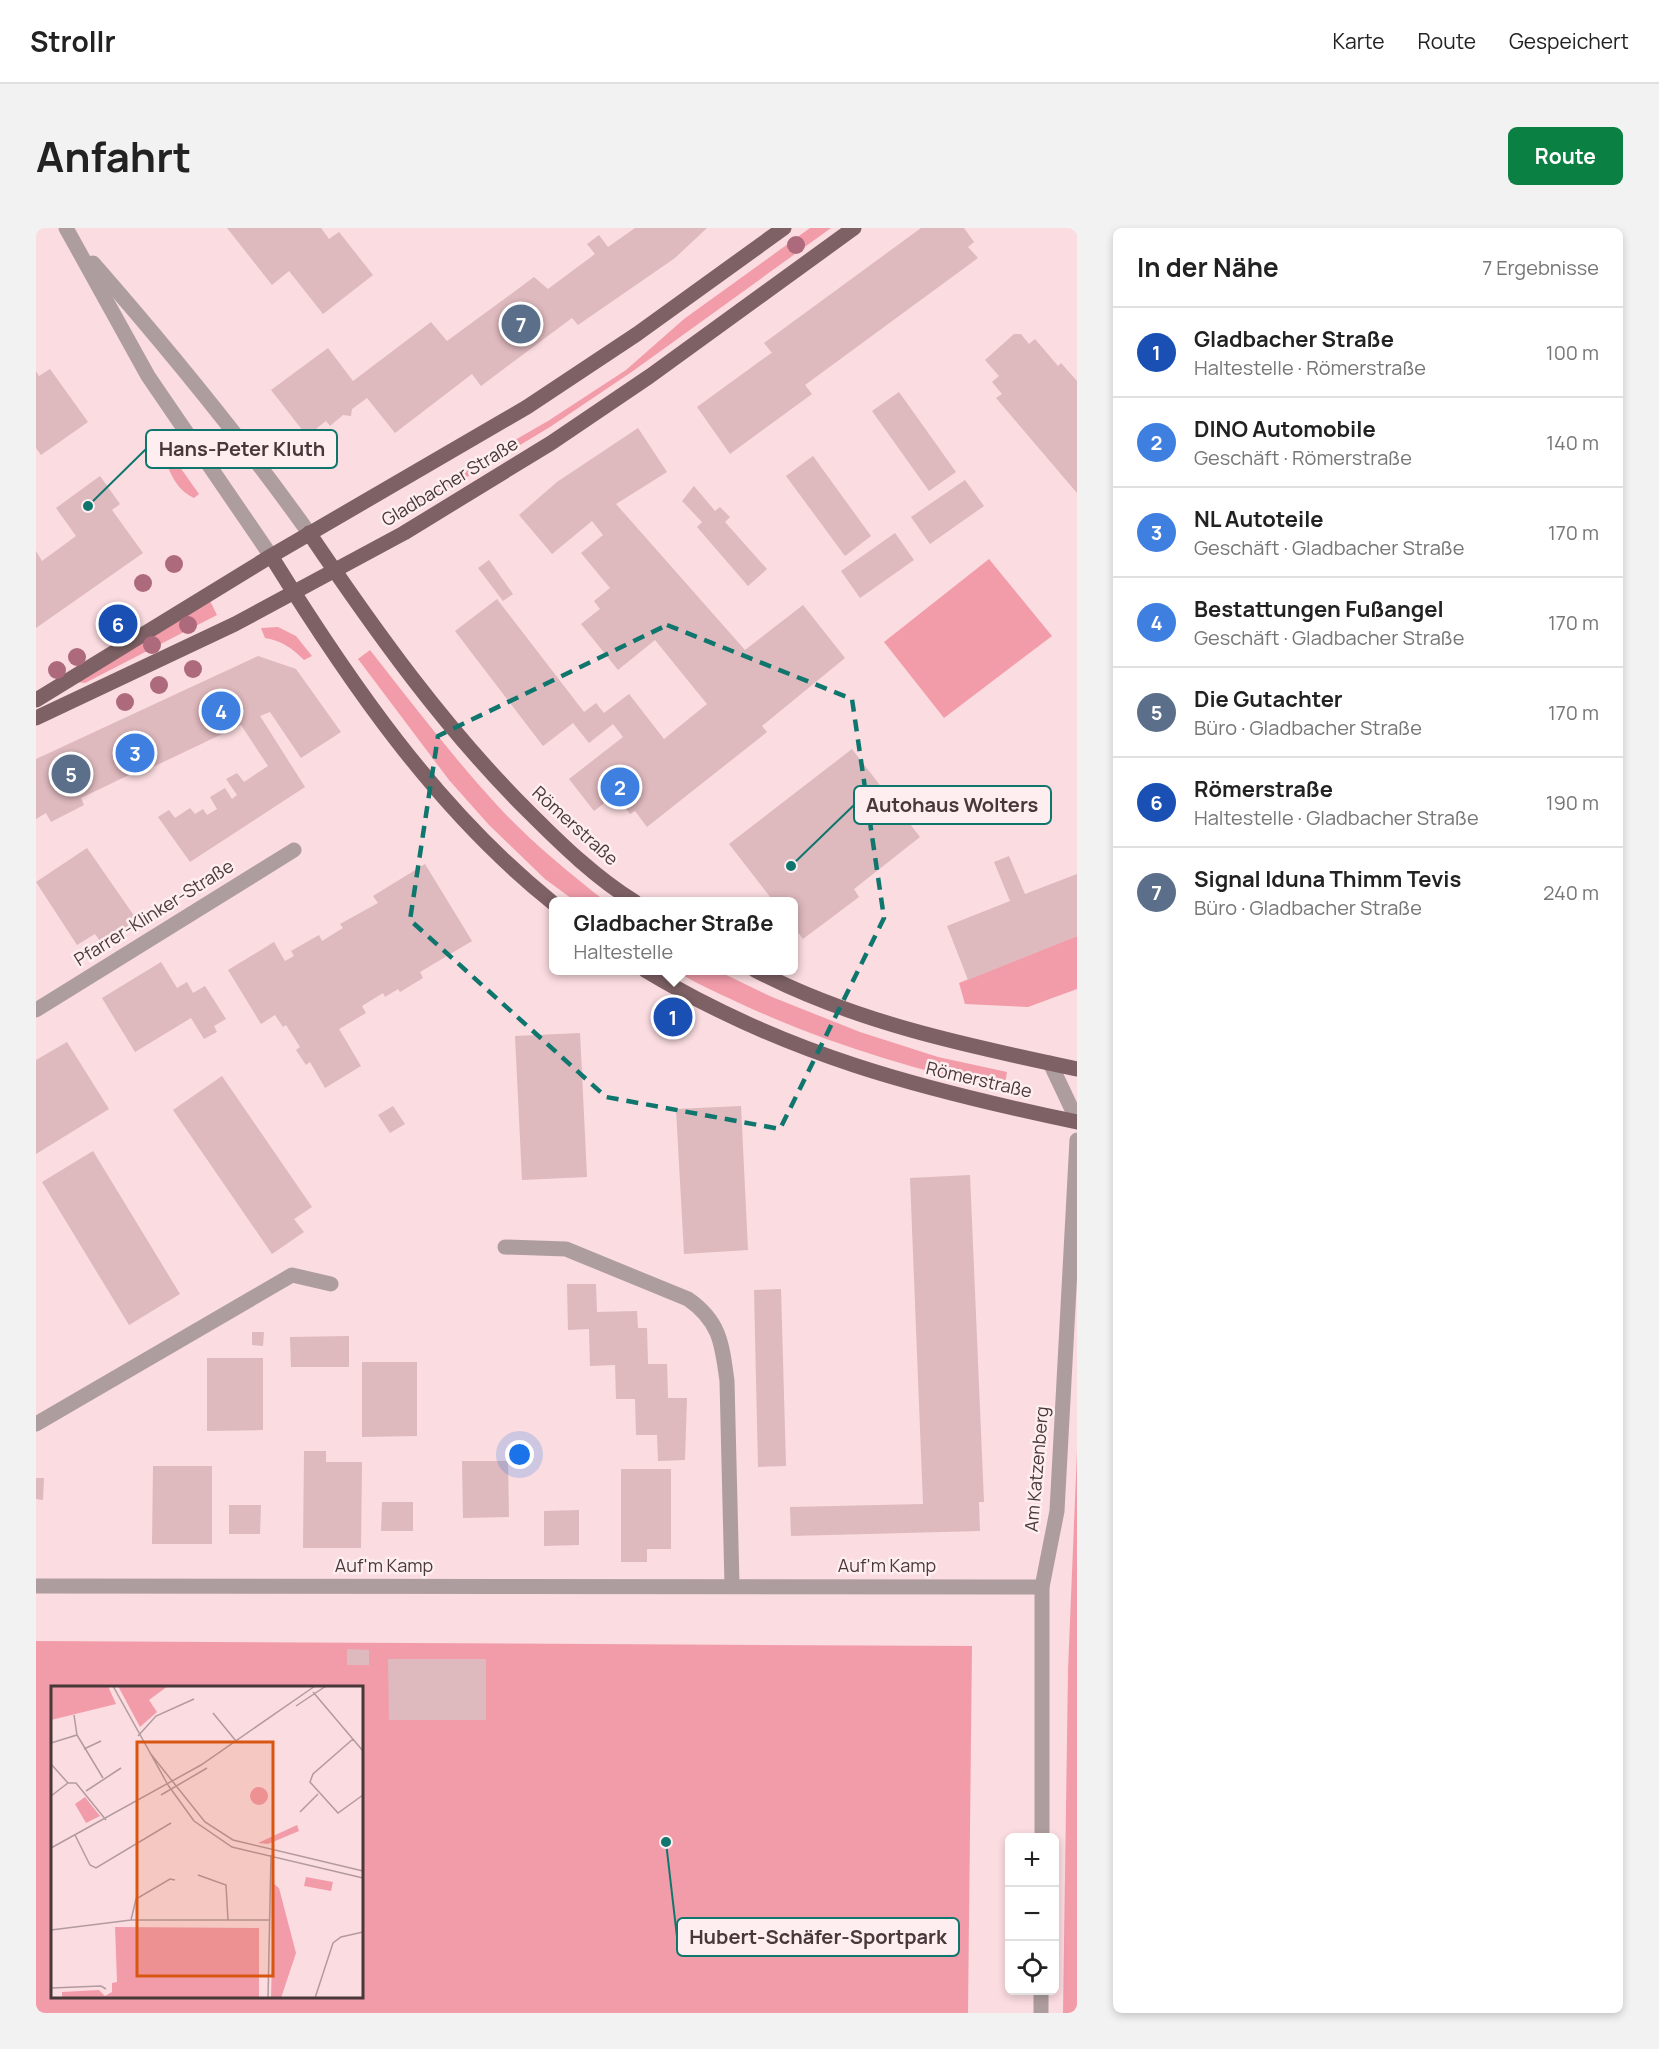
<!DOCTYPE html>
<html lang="de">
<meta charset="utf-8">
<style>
:root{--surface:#fff;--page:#f2f2f2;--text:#222;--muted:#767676;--line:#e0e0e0;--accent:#0b8043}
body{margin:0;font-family:Manrope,sans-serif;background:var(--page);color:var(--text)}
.controls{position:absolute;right:18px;bottom:18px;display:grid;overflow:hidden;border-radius:9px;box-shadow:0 3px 9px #0003}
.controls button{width:54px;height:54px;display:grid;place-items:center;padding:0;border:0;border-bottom:2px solid var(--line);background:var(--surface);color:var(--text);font:30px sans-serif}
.you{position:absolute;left:484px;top:1227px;width:21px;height:21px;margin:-15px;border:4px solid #fff;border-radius:50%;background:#1a73e8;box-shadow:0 0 0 9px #1a73e833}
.badge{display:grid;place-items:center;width:39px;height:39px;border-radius:50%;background:var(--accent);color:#fff;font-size:20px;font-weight:700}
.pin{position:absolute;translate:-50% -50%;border:3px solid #fff;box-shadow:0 2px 6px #0006}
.popup{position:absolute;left:513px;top:669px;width:249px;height:78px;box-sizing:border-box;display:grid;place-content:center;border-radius:9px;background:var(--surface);filter:drop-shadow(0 2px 4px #0005);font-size:20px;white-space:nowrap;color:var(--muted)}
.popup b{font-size:22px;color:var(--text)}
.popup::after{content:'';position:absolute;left:50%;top:100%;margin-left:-12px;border:12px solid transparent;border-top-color:var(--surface)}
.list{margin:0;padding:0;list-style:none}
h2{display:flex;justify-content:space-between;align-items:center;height:78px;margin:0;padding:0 24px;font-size:26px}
h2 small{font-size:20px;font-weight:400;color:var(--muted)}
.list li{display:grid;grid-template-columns:39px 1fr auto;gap:18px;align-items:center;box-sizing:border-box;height:90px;padding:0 24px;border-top:2px solid var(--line)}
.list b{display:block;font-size:22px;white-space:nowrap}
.list p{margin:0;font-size:20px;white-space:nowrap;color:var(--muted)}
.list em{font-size:20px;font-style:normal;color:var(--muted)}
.icon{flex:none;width:33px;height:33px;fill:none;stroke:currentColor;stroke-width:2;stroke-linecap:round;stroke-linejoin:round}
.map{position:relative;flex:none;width:1041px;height:1785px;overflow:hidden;border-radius:9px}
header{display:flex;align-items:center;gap:36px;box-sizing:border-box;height:84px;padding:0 30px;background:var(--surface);border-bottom:2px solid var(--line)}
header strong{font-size:28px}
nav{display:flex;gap:33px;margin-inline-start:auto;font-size:21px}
.intro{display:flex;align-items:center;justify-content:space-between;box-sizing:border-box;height:144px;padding:0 36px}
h1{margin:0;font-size:42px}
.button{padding:15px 27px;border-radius:9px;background:var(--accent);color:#fff;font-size:21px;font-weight:700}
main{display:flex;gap:36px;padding:0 36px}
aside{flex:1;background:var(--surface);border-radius:9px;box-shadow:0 3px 9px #0003}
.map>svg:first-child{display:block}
.green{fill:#f29caa;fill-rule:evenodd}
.building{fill:#deb9be}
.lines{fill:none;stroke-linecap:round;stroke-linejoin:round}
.minor{stroke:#ae9d9f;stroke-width:15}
.major{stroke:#7e6165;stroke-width:15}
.tree{fill:#ac6a7c}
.marked{fill:none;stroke:#0f766e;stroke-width:4.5;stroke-dasharray:12 8;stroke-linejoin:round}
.labels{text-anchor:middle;stroke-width:5;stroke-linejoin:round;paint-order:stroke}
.street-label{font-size:18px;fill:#48383a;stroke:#feeef0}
.inset-road{fill:none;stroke:#b39a9e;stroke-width:1.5}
.view{fill:#d85611;fill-opacity:0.15;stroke:#d85611;stroke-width:3}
.inset-edge{fill:none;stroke:#48383a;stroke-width:3}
.leader{fill:none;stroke:#0f766e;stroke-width:2}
.callout-dot{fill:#0f766e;stroke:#feeef0;stroke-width:2}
.callout{fill:#feeef0;stroke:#0f766e;stroke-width:2}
.callout-label{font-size:20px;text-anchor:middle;font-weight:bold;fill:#48383a}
</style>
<header>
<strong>Strollr</strong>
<nav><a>Karte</a><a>Route</a><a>Gespeichert</a></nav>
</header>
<div class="intro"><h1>Anfahrt</h1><a class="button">Route</a></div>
<main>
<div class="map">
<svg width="1041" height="1785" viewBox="0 0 1041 1785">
<rect width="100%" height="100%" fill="#fbdce0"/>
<g class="green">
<path d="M774 0H795L597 143 514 199 367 287 363 279 512 193 590 142 648 91Z"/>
<path d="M124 211 163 266 158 270C135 259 130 234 124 211Z"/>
<path d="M953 331 1016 408 908 490 848 414Z"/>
<path d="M174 373 181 387 49 455 40 454Z"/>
<path d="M242 399 260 408 276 428 268 432C256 420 246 413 229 410L225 400Z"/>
<path d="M334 422C375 474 415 527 460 576 493 612 531 643 569 673H539L509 651 453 597 413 552 322 431Z"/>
<path d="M1041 708V761L992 779 929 776 923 755Z"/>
<path d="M640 743H682L736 769 824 804 902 829 971 844 968 862C876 841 786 814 701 774 680 764 659 755 640 743Z"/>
<path d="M1041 1223V1785H1027L1032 1442Z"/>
<path d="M0 1413 936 1418 932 1785H0ZM16 1460H326V1768H16Z"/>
</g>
<g class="building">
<path d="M191 0H285L293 11 303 4 337 47 287 86 253 43 236 57Z"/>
<path d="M599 0H671L639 30 542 97 536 90 445 158 436 146 359 205 331 170 316 181 315 188 307 187 294 198 290 193 271 208 235 162 292 120 317 153 395 94 411 113 498 49 512 61 559 26 551 16 563 7 572 19Z"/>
<path d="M885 0H928L938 14 932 19 942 30 769 157 776 166 694 226 661 179 734 126 736 125 728 115Z"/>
<path d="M978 106H985L993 116 999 111 1022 138 1025 135 1041 153V265L960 170 966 166 956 154 963 148 949 132Z"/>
<path d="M14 141 52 194 5 227 0 220V143L3 148Z"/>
<path d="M863 164 920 244 893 263 836 183Z"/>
<path d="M602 200 631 244 580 276 709 422 767 377 809 430 726 498 731 504 611 599 599 583 594 586 579 567 558 583 533 551 587 509 577 496 553 515 537 495 507 518 419 403 461 371 548 484 560 475 568 485 593 466 628 511 671 476 619 412 582 442 545 396 564 381 558 373 574 360 545 325 567 307 556 293 516 326 483 287 521 254Z"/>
<path d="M777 228 835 308 809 328 750 248Z"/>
<path d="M64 248 84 276 76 282 107 325 0 400V323L6 333 40 308 20 280Z"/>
<path d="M929 252 948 278 894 316 875 289Z"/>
<path d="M658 258 679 283 684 279 694 289 689 294 731 341 712 358 661 299 666 294 646 273Z"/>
<path d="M859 305 878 332 824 370 805 343Z"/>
<path d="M453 332 477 366 467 373 442 340Z"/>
<path d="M222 428 260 441 305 504 265 530 234 484 224 488 269 559 154 634 122 589 133 582 139 590 154 580 159 586 167 581 171 587 181 581 174 569 189 560 196 571 201 567 190 551 201 545 208 554 232 538 205 497 98 548 97 545 45 570 48 577 15 594 10 585 0 591V531Z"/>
<path d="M816 521 884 609 818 661 823 669 767 711 757 698V674H738L693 616Z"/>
<path d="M51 620 101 692 66 716 59 706 41 717 0 654Z"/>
<path d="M973 628 989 666 1041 646V708L932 752 911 698 974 673 958 634Z"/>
<path d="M389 636 436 713 384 744 387 750 364 764 362 761 349 769 347 765 326 778 330 785 303 801 325 838 289 860 274 834 270 837 260 822 264 819 250 797 247 799 239 787 225 796 192 742 238 714 249 733 258 728 255 723 283 707 286 713 307 700 304 696 342 675 337 668Z"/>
<path d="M125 734 141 760 151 754 157 765 169 758 190 791 178 798 181 804 168 811 155 790 99 824 66 770Z"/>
<path d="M544 805 551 949 486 952 479 808Z"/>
<path d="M31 814 73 881 0 926V832Z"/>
<path d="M186 848 276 979 258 991 268 1004 236 1026 137 882Z"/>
<path d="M357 878 369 896 354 905 342 887Z"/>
<path d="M705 878 712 1022 648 1026 640 881Z"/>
<path d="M57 923 144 1066 93 1097 6 954Z"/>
<path d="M934 947 948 1274H943L944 1303 755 1308 754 1279 887 1276 874 950Z"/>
<path d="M531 1056H560L561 1084 601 1083 602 1100H611L612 1136H631L632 1170H651L649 1232 622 1233 621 1207H600L599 1171H580L579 1137 554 1138 553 1101 532 1102Z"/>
<path d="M745 1061 750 1238 722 1239 718 1062Z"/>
<path d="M216 1104H228L227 1118 216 1117Z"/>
<path d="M313 1108V1139H255L254 1109Z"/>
<path d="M171 1130H227V1202L171 1203Z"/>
<path d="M326 1134H381V1208L326 1209Z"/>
<path d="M268 1223H290V1234H326L325 1320H267Z"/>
<path d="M426 1233H472L473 1289 427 1290Z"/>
<path d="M117 1238H176V1316H116Z"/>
<path d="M585 1241H635V1321H611V1334H585Z"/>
<path d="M0 1250H8L7 1272 0 1271Z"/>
<path d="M346 1274H377V1303H345Z"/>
<path d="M193 1277H225L224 1306H193Z"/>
<path d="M543 1282V1317L508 1318V1283Z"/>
<path d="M311 1421 333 1422V1437H311Z"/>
<path d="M352 1431H450V1492H353Z"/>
</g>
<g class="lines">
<g class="minor">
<path d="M30 0 112 148 235 328"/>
<path d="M57 35C133 122 206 211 273 305"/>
<path d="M0 782 258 622"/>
<path d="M1014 835 1041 892"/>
<path d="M469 1019 530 1021 652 1071C684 1093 686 1116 691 1153L696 1357"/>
<path d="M0 1196 256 1047 295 1056"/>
<path d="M0 1358 1006 1359"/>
<path d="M1006 1610V1359L1021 1283 1041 912"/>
<path d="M1005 1785V1762"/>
</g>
<g class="major">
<path d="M273 305C340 404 409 501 494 585 526 617 560 650 599 674"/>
<path d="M235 328C314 455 400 581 517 675"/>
<path d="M0 472 235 328 491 179 601 106 748 0"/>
<path d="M0 490 199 396 368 305 515 215 614 148 818 0"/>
<path d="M609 742C748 826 884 861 1041 894"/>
<path d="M719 742C818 794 932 818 1041 841"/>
</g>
</g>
<g class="tree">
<circle cx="760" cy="17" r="9"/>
<circle cx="138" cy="336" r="9"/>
<circle cx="107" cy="355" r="9"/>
<circle cx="152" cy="397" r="9"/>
<circle cx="116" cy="417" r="9"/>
<circle cx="41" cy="429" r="9"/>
<circle cx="157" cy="441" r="9"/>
<circle cx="21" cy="442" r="9"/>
<circle cx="123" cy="457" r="9"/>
<circle cx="89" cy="474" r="9"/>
</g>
<path class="marked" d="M631 397 816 471 848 690 744 901 570 869 374 692 402 508Z"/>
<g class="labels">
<g class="street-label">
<text transform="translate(414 254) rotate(-31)" y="6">Gladbacher Straße</text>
<text transform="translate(539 598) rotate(42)" y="6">Römerstraße</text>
<text transform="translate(118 685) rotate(-32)" y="6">Pfarrer-Klinker-Straße</text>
<text transform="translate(943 852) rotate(13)" y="6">Römerstraße</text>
<text transform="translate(1001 1241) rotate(-85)" y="6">Am Katzenberg</text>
<text x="348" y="1344">Auf'm Kamp</text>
<text x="851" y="1344">Auf'm Kamp</text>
</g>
</g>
<g transform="translate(15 1458)">
<rect width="312" height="312" fill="#fbdce0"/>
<path d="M0 0H57L65 18 0 34ZM67 0H117L98 14 106 26 89 41ZM199 110a9 9 0 1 1 18 0a9 9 0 1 1-18 0ZM34 111 49 130 35 137 24 118ZM246 139 248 145 217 158 207 157ZM255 191 282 196 280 205 253 200ZM223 198 228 202 245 267 230 312H220ZM64 241 208 242V312H11V306L48 304 54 310 61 306V297L66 296Z" fill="#f29caa"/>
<path class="inset-road" d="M62 0 117 99M262 6 312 65M245 20 275 0M162 27 185 55M23 29 26 49M87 50 105 30 143 13M302 53 262 88 259 96 287 127 312 109M0 57 26 49 52 92M33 63 50 55M99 67 122 96M0 78 17 97M122 96 154 136 182 154 312 185M117 99 143 135 181 161 312 192M35 105 70 82M110 109 156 82M0 110 17 97H25L55 134M249 126 267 108M24 149 39 179 45 182 120 137M0 162 150 79 264 0M147 189 175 199 177 234M80 234 85 213 119 193 124 194M0 244 80 234H218M0 302 50 300 55 303M217 312 220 169M264 312 282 257 290 251 312 246"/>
<path class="view" d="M86 56H222V290H86Z"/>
<rect width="312" height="312" class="inset-edge"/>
</g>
<path class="leader" d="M52 278L110 221M755 638L818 577M630 1614L641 1709"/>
<g class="callout-dot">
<circle cx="52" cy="278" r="6"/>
<circle cx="755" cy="638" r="6"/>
<circle cx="630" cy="1614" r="6"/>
</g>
<g class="callout">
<rect x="110" y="202" width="191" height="38" rx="6"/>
<rect x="818" y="558" width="197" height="38" rx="6"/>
<rect x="641" y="1690" width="282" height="38" rx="6"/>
</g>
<g class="callout-label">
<text x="206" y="228">Hans-Peter Kluth</text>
<text x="916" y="584">Autohaus Wolters</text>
<text x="782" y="1716">Hubert-Schäfer-Sportpark</text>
</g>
</svg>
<div class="controls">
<button>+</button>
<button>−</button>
<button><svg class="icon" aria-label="locate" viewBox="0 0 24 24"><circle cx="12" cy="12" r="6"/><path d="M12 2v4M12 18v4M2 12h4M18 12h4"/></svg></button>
</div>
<div class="you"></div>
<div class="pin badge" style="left:637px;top:789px;background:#1a4fb4">1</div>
<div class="popup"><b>Gladbacher Straße</b>Haltestelle</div>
<div class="pin badge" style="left:584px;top:559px;background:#3f7fe0">2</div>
<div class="pin badge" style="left:99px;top:525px;background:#3f7fe0">3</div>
<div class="pin badge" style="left:185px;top:483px;background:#3f7fe0">4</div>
<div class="pin badge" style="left:35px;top:546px;background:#5c6f8a">5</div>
<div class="pin badge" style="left:82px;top:396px;background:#1a4fb4">6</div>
<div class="pin badge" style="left:485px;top:96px;background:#5c6f8a">7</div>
</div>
<aside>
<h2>In der Nähe<small>7 Ergebnisse</small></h2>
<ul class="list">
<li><span class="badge" style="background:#1a4fb4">1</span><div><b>Gladbacher Straße</b><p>Haltestelle · Römerstraße</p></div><em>100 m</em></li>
<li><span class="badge" style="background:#3f7fe0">2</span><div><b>DINO Automobile</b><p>Geschäft · Römerstraße</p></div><em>140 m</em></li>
<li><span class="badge" style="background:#3f7fe0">3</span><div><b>NL Autoteile</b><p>Geschäft · Gladbacher Straße</p></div><em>170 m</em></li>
<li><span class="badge" style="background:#3f7fe0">4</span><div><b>Bestattungen Fußangel</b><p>Geschäft · Gladbacher Straße</p></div><em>170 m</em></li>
<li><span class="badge" style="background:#5c6f8a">5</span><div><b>Die Gutachter</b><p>Büro · Gladbacher Straße</p></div><em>170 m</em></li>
<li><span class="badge" style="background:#1a4fb4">6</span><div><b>Römerstraße</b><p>Haltestelle · Gladbacher Straße</p></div><em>190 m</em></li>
<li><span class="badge" style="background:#5c6f8a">7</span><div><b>Signal Iduna Thimm Tevis</b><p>Büro · Gladbacher Straße</p></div><em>240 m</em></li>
</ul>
</aside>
</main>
